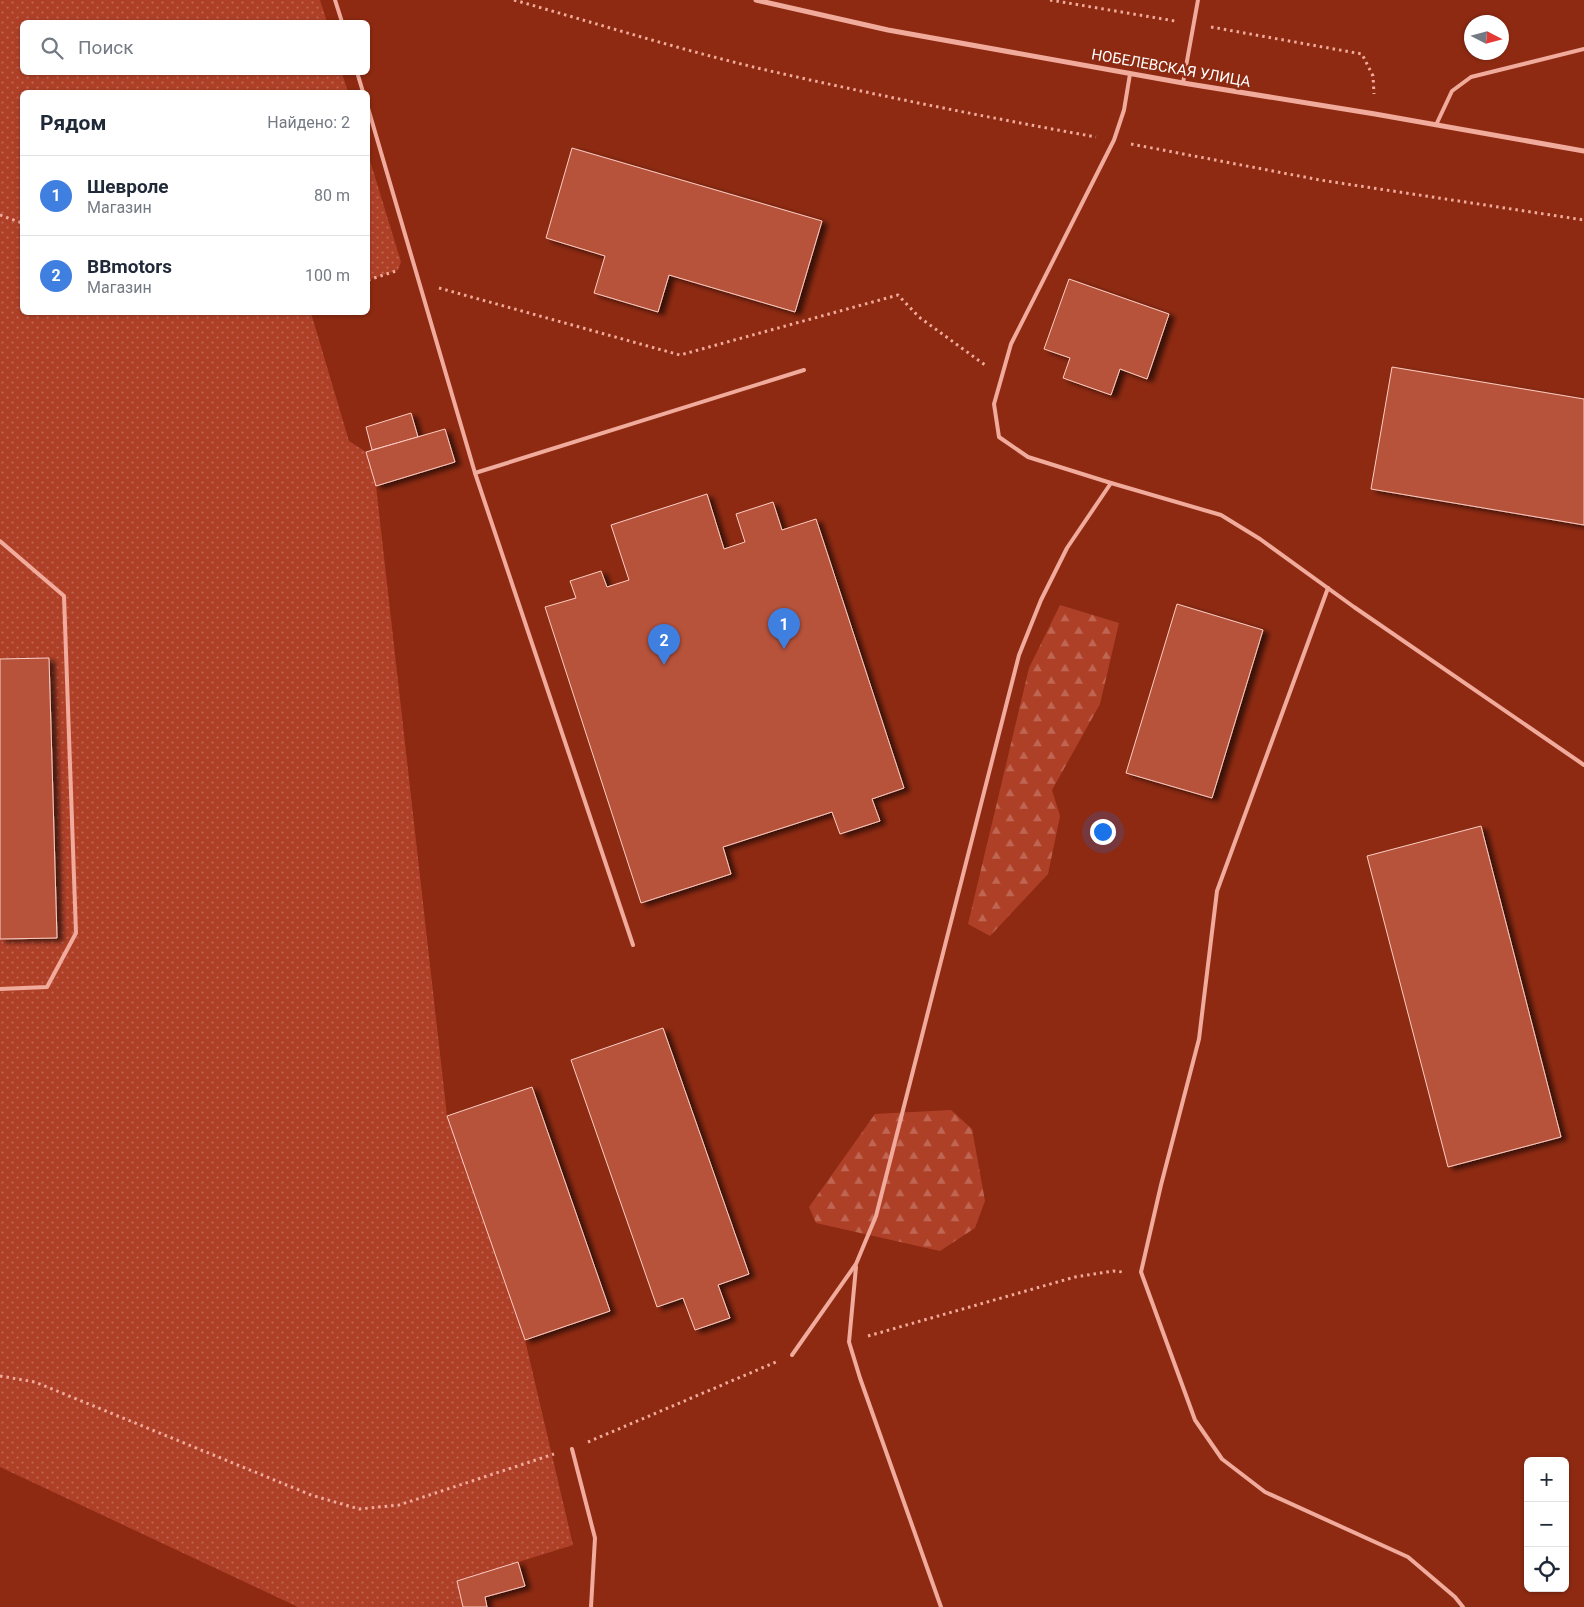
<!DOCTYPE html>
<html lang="ru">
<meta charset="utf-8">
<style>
:root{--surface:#fff;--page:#f2f2f3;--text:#1f2937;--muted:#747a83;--line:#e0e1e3;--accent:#2563eb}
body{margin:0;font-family:Roboto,sans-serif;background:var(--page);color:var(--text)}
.controls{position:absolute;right:15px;bottom:15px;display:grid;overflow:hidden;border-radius:8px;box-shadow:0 1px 4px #0004}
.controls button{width:45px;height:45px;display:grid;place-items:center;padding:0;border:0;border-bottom:1px solid var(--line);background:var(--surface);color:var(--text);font:25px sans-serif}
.compass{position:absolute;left:1464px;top:15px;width:45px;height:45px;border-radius:50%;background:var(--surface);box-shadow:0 1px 4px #0004;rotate:96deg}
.you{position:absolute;left:1102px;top:831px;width:18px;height:18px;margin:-12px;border:4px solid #fff;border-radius:50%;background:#1a73e8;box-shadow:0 0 0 8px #1a73e833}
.badge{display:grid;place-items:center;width:32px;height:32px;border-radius:50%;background:var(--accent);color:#fff;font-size:16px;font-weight:700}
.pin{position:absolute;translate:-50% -41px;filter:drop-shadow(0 1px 2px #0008)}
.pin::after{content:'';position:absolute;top:26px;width:18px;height:15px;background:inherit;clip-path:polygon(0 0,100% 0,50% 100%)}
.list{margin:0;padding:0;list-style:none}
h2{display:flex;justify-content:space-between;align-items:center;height:65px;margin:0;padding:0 20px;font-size:21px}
h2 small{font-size:16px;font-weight:400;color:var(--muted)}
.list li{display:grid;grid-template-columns:32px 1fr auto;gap:15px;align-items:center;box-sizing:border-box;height:80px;padding:0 20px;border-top:1px solid var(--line)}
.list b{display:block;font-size:19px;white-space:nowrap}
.list p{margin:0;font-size:16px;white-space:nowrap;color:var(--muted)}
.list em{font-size:16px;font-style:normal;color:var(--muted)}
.icon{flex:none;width:28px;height:28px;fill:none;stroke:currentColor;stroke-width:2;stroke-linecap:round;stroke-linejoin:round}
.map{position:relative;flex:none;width:1584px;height:1607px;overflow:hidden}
.search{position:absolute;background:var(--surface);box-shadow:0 1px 4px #0004;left:20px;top:20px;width:350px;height:55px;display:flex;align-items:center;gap:12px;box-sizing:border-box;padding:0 18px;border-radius:8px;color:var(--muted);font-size:19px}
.panel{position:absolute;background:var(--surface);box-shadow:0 1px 4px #0004;left:20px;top:90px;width:350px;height:225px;border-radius:8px}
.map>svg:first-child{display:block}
.grass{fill:url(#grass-dots)}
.forest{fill:url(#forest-firs)}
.building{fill:#b7523b;stroke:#fccdc3;filter:url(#shadow)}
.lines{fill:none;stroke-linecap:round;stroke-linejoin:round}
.path{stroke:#f1ab9c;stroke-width:3;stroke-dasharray:2.5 4;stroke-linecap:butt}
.lane{stroke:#f1ab9c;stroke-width:4}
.street{stroke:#f1ab9c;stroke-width:5}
.labels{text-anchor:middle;stroke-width:5;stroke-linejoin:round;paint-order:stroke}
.street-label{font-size:15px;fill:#fff;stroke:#8e2a12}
</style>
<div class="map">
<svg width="1584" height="1607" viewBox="0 0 1584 1607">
<defs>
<pattern id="grass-dots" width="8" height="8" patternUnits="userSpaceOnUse" patternTransform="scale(1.25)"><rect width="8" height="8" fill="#af4028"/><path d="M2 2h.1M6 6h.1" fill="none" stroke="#bf6653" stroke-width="1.8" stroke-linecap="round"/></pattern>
<pattern id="forest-firs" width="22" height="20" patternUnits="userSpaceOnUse" patternTransform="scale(1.25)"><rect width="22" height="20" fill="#af4028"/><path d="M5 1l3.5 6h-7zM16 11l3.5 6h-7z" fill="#bf6653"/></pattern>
<filter id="shadow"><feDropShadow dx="5.5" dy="3" stdDeviation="2.5" flood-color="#0009"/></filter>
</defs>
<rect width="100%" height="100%" fill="#8e2a12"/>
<g class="grass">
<path d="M0 0H320L327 22H22V72L342 73 348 92H22V312L311 313 349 441 366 452 376 486 447 1116 525 1340 573 1545 457 1581 463 1607H298L0 1467Z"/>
<path d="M368 154 401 262 398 270 368 280Z"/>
</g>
<g class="forest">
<path d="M1060 605 1119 623 1100 704 1052 790 1060 816 1048 874 990 936 968 924 1029 668Z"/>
<path d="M951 1110 972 1129 985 1201 975 1228 940 1251 816 1223 809 1207 875 1114Z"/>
</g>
<g class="building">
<path d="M572 148 822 221 795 312 669 275 658 312 594 293 605 256 546 238Z"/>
<path d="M1069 279 1169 314 1147 379 1120 369 1111 395 1063 378 1070 358 1044 349Z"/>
<path d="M1392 367 1584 399V525L1371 489Z"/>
<path d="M411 413 418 437 372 450 366 427Z"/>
<path d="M445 429 455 462 376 486 366 452Z"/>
<path d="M707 494 724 549 745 542 736 514 773 502 782 530 816 519 904 788 872 799 880 821 840 834 832 812 723 847 731 874 641 903 545 607 576 598 570 581 601 571 607 587 629 580 611 525Z"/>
<path d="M1177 604 1263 630 1212 798 1126 773Z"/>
<path d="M49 658 57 938 0 939V659Z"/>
<path d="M1481 826 1561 1137 1448 1167 1367 856Z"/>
<path d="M663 1028 749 1274 718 1285 730 1318 695 1330 683 1298 657 1307 571 1060Z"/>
<path d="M532 1087 610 1311 525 1340 447 1116Z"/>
<path d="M518 1562 525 1586 485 1597 487 1607H463L457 1581Z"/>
</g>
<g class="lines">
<g class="path">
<path d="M514 0C598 24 681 50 766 70 875 95 985 117 1096 137"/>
<path d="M1050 0 1175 21"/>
<path d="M1211 27 1362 54 1373 76 1374 94"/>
<path d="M1131 144 1320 180 1584 220"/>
<path d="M0 215 22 223"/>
<path d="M368 280 396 271"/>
<path d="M439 288 680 355 898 295 919 317 985 365"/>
<path d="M868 1336 1075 1277 1113 1271 1123 1272"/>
<path d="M0 1376 35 1382 311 1495 359 1509 399 1505 554 1454"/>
<path d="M588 1442 776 1362"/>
</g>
<g class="lane">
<path d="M335 0 342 22"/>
<path d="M357 72 363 92"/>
<path d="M1130 74 1124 110 1114 140 1011 344 994 404 999 437 1028 457 1111 483 1221 515 1260 539 1354 607 1584 765"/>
<path d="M1183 83 1198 0"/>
<path d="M368 108 475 473 633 945"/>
<path d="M1436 125 1452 91 1471 77 1584 49"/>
<path d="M475 473 804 370"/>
<path d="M0 541 64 596 76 933 47 987 0 989"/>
<path d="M1328 588 1217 891 1199 1039 1161 1185 1141 1272 1195 1420 1222 1459 1265 1492 1408 1557 1455 1597 1463 1607"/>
<path d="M856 1267 849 1342 860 1378 941 1607"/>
<path d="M792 1355 856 1264 876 1216 1019 655 1041 600 1067 548 1111 483"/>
<path d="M572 1449 595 1538 591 1607"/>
</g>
<path class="street" d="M756 0 888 30 1183 83 1375 114 1584 151"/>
</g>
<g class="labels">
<g class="street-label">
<text transform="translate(1171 68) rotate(10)" y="5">НОБЕЛЕВСКАЯ УЛИЦА</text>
</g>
</g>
</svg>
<div class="controls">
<button>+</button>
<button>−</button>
<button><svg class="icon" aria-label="locate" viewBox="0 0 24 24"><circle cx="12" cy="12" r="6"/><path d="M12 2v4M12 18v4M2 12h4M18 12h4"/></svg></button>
</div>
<svg class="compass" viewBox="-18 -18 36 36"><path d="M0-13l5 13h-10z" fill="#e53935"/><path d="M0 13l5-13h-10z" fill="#747a83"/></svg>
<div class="you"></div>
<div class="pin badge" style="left:784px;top:649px;background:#3f7fe0">1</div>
<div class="pin badge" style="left:664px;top:665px;background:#3f7fe0">2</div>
<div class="search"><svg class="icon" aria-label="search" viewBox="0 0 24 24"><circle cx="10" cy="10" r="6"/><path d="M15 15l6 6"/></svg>Поиск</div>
<section class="panel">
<h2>Рядом<small>Найдено: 2</small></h2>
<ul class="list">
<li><span class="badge" style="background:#3f7fe0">1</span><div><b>Шевроле</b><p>Магазин</p></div><em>80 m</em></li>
<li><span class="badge" style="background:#3f7fe0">2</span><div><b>BBmotors</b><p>Магазин</p></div><em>100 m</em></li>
</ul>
</section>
</div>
